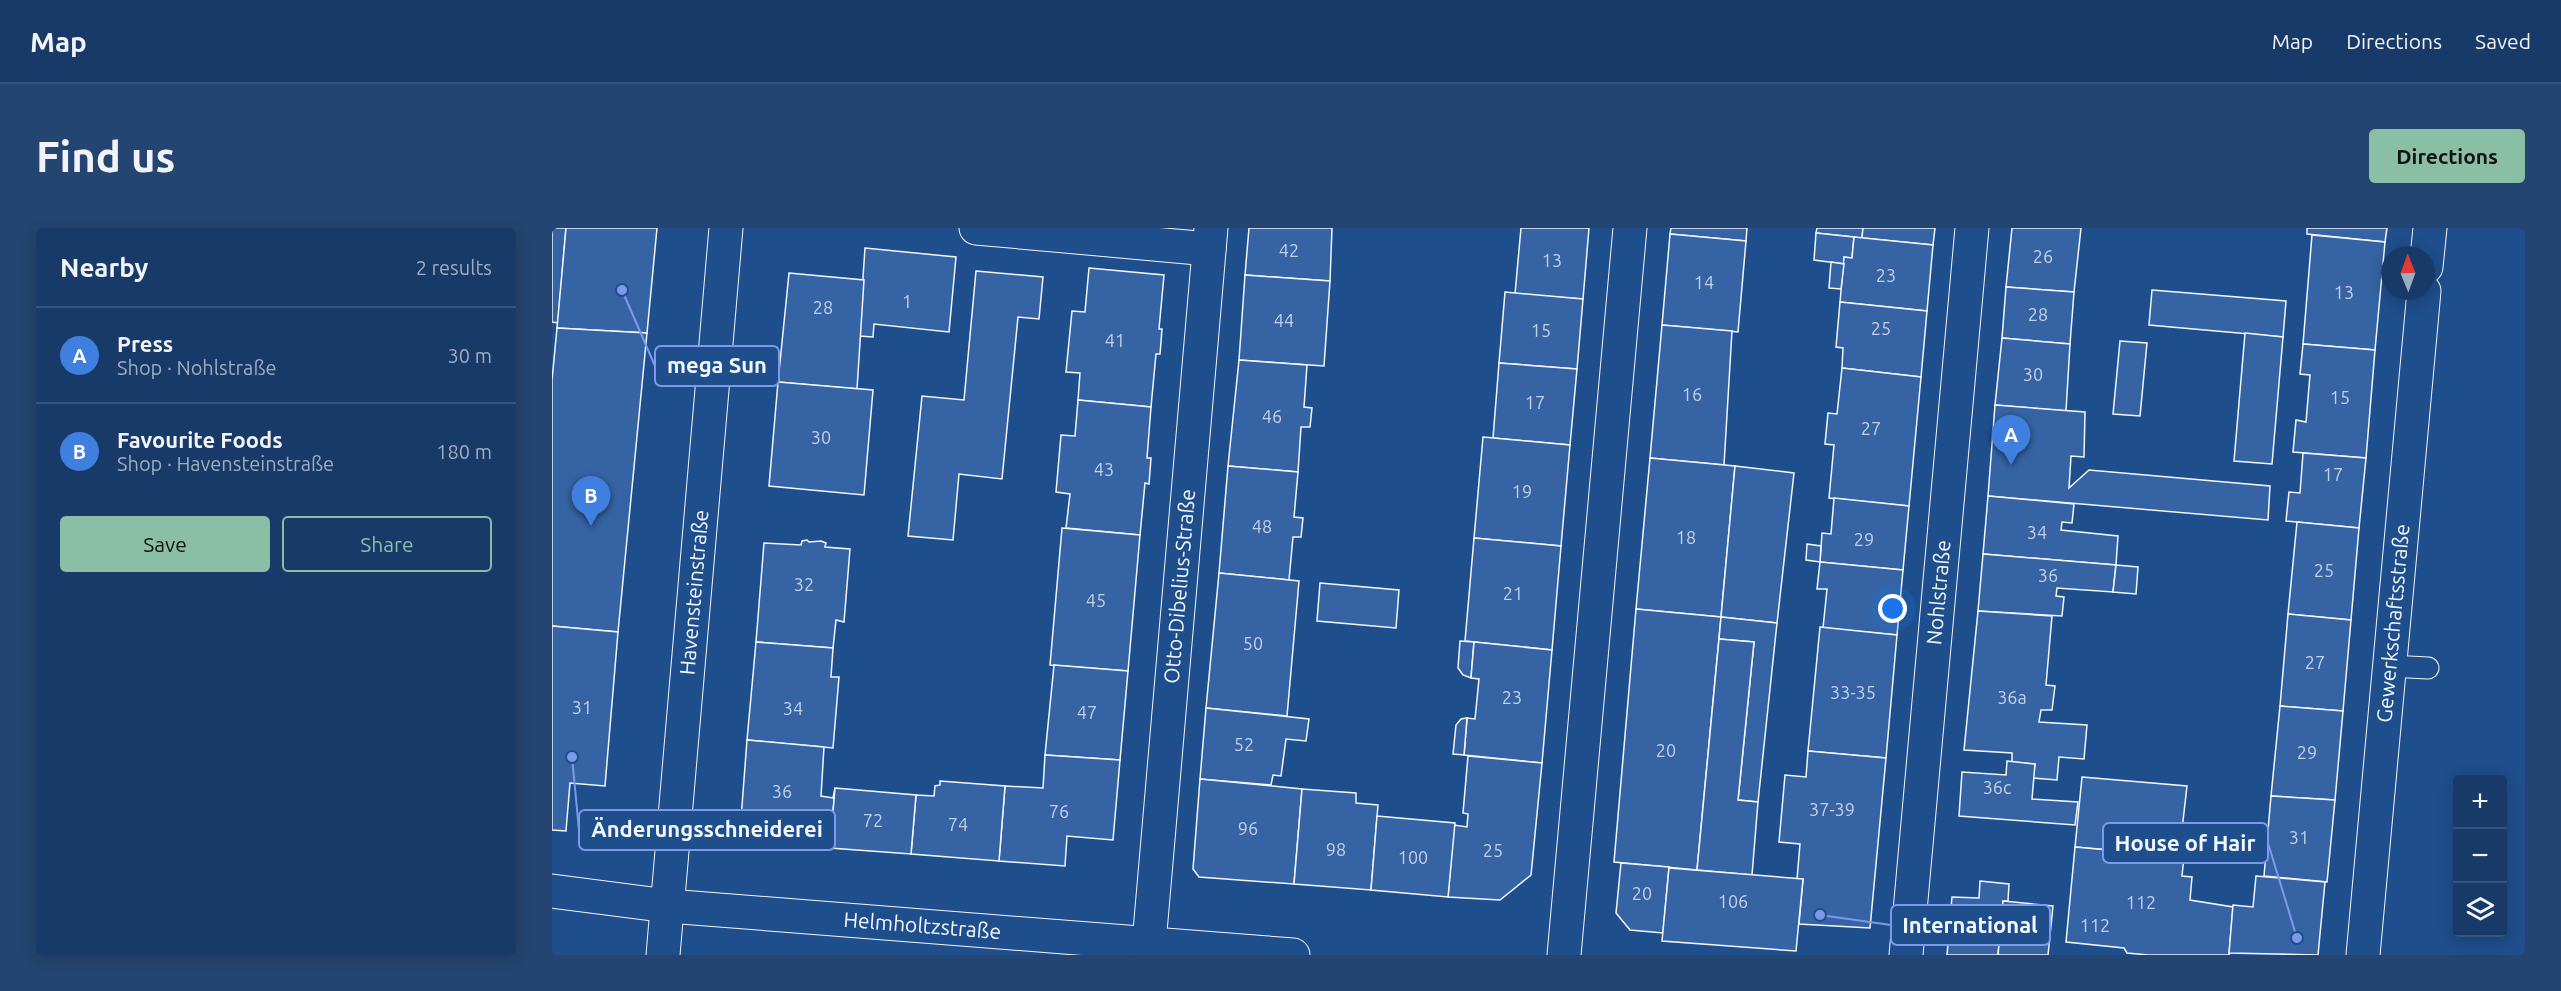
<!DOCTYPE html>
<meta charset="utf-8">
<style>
:root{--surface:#173a69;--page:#244571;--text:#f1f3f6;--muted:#9eadc0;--line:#36547d;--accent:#8abfa5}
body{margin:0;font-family:Ubuntu,sans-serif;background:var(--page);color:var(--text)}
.controls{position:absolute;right:18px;bottom:18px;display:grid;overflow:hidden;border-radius:6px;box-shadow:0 3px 15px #0003}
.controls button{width:54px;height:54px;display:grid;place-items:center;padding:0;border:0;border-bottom:2px solid var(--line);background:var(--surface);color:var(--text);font:30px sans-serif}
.compass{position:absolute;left:1829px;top:18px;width:54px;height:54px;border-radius:50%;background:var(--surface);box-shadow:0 3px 15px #0003;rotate:359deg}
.you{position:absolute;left:1341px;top:381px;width:21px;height:21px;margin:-15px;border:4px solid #fff;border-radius:50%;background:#1a73e8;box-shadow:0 0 0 9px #1a73e833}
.badge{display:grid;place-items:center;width:39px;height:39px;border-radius:50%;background:var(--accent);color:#fff;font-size:20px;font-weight:700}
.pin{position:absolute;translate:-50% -50px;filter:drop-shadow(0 2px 3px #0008)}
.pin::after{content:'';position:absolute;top:32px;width:21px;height:18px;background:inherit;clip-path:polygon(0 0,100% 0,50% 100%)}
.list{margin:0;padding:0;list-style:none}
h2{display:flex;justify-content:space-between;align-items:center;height:78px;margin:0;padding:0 24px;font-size:26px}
h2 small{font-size:20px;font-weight:400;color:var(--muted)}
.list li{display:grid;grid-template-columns:39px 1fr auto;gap:18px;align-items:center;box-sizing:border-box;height:96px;padding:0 24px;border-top:2px solid var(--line)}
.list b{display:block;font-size:22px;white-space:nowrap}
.list p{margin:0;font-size:20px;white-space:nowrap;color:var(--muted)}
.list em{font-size:20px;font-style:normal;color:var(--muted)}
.actions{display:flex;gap:12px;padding:18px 24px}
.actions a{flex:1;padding:14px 0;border:2px solid var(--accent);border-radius:6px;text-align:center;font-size:21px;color:var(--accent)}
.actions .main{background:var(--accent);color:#111}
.icon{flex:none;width:33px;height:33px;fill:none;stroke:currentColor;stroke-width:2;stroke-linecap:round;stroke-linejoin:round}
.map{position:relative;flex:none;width:1973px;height:727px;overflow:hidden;border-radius:6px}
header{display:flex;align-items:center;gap:36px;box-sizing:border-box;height:84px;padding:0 30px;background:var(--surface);border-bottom:2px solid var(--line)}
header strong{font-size:28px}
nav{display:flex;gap:33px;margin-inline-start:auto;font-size:21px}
.intro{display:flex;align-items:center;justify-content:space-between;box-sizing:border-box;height:144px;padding:0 36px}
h1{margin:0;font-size:42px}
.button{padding:15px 27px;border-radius:6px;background:var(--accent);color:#111;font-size:21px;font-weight:700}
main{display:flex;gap:36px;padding:0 36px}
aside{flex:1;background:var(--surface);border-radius:6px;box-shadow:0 3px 15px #0003}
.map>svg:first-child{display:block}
.building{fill:#3563a3;stroke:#f2f6ff;stroke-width:1.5}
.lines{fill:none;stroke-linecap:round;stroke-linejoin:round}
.lane-casing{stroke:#f2f6ff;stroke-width:23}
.street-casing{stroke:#f2f6ff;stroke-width:35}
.lane{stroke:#1f4e8c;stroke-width:21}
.street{stroke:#1f4e8c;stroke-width:33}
.labels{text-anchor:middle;stroke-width:4.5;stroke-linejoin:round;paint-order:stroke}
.number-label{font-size:18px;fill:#c3d1e8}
.street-label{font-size:21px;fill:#f2f6ff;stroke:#1f4e8c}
.leader{fill:none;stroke:#7d9aea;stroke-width:2}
.callout-dot{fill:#7d9aea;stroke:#1f4e8c;stroke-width:2}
.callout{fill:#1f4e8c;stroke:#7d9aea;stroke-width:2}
.callout-label{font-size:22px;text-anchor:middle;font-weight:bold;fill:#f2f6ff}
</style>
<header>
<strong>Map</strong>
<nav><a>Map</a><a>Directions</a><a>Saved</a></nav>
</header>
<div class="intro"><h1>Find us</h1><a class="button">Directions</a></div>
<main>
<aside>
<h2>Nearby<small>2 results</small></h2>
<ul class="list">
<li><span class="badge" style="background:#3f7fe0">A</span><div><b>Press</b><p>Shop · Nohlstraße</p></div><em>30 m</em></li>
<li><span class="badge" style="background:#3f7fe0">B</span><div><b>Favourite Foods</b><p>Shop · Havensteinstraße</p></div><em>180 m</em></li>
</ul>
<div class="actions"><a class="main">Save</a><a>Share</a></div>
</aside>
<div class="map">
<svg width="1973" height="727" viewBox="0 0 1973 727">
<rect width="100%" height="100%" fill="#1f4e8c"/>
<g class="building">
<path d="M0 0H14L6 95 0 94Z"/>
<path d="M14 0H105L95 105 5 100Z"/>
<path d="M697 0H780L778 53 693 47Z"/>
<path d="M969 0H1037L1031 71 963 66Z"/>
<path d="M1119 0H1195L1194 13 1118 6Z"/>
<path d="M1265 0H1311L1310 10 1264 5Z"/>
<path d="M1311 0H1383L1381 17 1310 10Z"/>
<path d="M1460 0H1529L1522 64 1454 59Z"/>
<path d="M1755 0H1835L1833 14 1755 6Z"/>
<path d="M1264 5 1302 9 1300 30 1292 29V36L1262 32Z"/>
<path d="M1118 6 1194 13 1186 104 1110 97Z"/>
<path d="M1760 7 1833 14 1823 122 1751 116Z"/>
<path d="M1302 9 1381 17 1375 83 1288 74 1292 29 1300 30Z"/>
<path d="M313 20 404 29 397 104 322 96 321 109 307 108Z"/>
<path d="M1279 34 1292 36 1289 61 1277 60Z"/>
<path d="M537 40 612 47 607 101H610L608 126H604L599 179 526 172 528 145 514 144 520 83 533 84Z"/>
<path d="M424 43 491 49 487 91 466 89 450 251 407 246 401 312 356 308 370 168 412 172Z"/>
<path d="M237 45 312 52 305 161 226 154Z"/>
<path d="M693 47 778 53 772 138 687 132Z"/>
<path d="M1454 59 1522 64 1518 116 1450 110Z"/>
<path d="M1600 62 1734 73 1731 109 1597 97Z"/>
<path d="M953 64 1031 71 1025 141 947 135Z"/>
<path d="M1288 74 1375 83 1369 149 1290 140 1291 120 1284 119Z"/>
<path d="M1110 97 1180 103 1172 237 1098 230Z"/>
<path d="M5 100 95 105 66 404 0 398V152Z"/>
<path d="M1693 105 1731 109 1720 236 1682 233Z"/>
<path d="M1450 110 1518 116 1514 183 1443 177Z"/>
<path d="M1568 113 1595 115 1588 188 1561 186Z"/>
<path d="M1751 116 1823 122 1814 230 1741 224 1744 192 1754 194 1758 147 1748 146Z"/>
<path d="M687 132 755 137 752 179 760 180 758 199H749L746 244 676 238Z"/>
<path d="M947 135 1025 141 1018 217 941 210Z"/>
<path d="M1290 140 1369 149 1357 278 1277 270 1282 217 1273 216 1276 185 1285 186Z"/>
<path d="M226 154 321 162 312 267 217 258Z"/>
<path d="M526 172 599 179 595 230H599L597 256 593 255 588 307 514 300 518 266 504 264 509 207 523 208Z"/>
<path d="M1443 177 1533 184 1532 229 1519 228 1517 260 1537 242 1718 258 1716 292 1436 268Z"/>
<path d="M931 209 1018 217 1009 318 922 310Z"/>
<path d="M1751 225 1814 230 1807 300 1734 293 1737 264 1748 265Z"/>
<path d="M1098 230 1183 238 1169 389 1084 381Z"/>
<path d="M676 238 746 244 742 289 751 290 749 309H741L737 352 667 345Z"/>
<path d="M1183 238 1242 245 1225 395 1169 389Z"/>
<path d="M1436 268 1522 276 1520 295 1510 294 1509 302 1566 308 1564 337 1431 326Z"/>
<path d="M1282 270 1357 278 1351 342 1268 334 1270 305 1279 306Z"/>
<path d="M1745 294 1807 300 1799 392 1736 386Z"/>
<path d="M510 300 588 307 576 443 498 437Z"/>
<path d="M922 310 1009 318 1000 422 913 413Z"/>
<path d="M255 312 257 314 269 313 274 315 273 319 298 321 292 394 284 392 281 420 204 414 212 315 249 317 250 313Z"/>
<path d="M1255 316 1269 318 1268 334 1254 332Z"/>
<path d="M1431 326 1564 337 1561 364 1505 360 1504 368 1512 369 1510 388 1426 383Z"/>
<path d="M1268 334 1351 342 1345 407 1271 400 1275 361H1265Z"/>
<path d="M1564 337 1586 339 1584 366 1561 364Z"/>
<path d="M667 345 747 353 735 488 654 480Z"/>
<path d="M768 355 847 362 844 400 765 393Z"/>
<path d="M1084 381 1169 389 1145 642 1062 634Z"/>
<path d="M1426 383 1500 388 1494 457 1503 458 1500 482H1489L1487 494 1535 497 1532 531 1507 529 1505 552 1481 550 1483 536 1460 534V525L1412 522Z"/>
<path d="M1736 386 1799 392 1791 483 1728 478Z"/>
<path d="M1169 389 1225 395 1206 574 1186 572 1202 414 1167 411Z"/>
<path d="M0 398 66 404 53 558 18 555 14 603 0 602Z"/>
<path d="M1268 399 1345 407 1334 530 1256 523Z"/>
<path d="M1167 411 1202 414 1186 572 1206 574 1200 647 1145 642Z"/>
<path d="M908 413 922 414 919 450 911 447 906 440Z"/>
<path d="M204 414 281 420 279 449H287L281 520 195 512Z"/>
<path d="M922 414 1000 422 990 535 912 527 915 490 923 491 927 451 919 450Z"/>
<path d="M502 437 576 443 568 532 493 527Z"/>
<path d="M1728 478 1791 483 1783 572 1719 568Z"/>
<path d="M654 480 757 491 754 513 734 511 729 548 721 547 719 557 648 551Z"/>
<path d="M915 490 912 527 901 526 904 497 909 491Z"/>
<path d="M195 512 272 519 269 568 281 570 283 560 278 620 209 614 189 591Z"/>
<path d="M1256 523 1334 530 1318 700 1247 696 1251 651H1245L1248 616 1227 614 1233 547 1254 549Z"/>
<path d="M493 527 568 532 561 612 515 608 513 638 447 633 453 558 491 560Z"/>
<path d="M916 528 990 535 979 647 948 672 896 669 902 597 915 599 916 586 911 585Z"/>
<path d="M1455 533 1483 536 1480 571 1526 574 1523 597 1407 588 1410 544 1454 547Z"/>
<path d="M1530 549 1635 558 1627 628 1523 619Z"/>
<path d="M648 551 750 561 742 656 647 649 641 641Z"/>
<path d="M388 553 453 558 447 633 359 626 364 567 382 568 383 558 388 557Z"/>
<path d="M283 560 364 567 359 626 278 620Z"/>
<path d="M750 561 804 565V575L826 577 819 662 742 656Z"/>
<path d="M1719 568 1783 572 1775 654 1712 648Z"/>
<path d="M825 588 903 595 896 669 819 662Z"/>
<path d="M1523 619 1632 629 1630 648 1640 649 1638 672 1681 679 1677 727H1596L1575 725 1572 720 1514 714Z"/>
<path d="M1069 635 1117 639 1111 705 1078 702 1064 685Z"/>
<path d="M1117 640 1251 651 1244 723 1110 713Z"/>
<path d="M1704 648 1773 654 1766 727 1677 725 1681 677 1701 679Z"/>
<path d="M1428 653 1457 656 1456 673H1451L1446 727H1395L1400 669 1427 670Z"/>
<path d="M1451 673 1501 678 1496 727H1446Z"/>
</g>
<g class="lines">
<defs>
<path id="lane" d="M1837 438 1876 440"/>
<g id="street">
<path d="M424 0 657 21"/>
<path d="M1874 39 1878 0"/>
<path id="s1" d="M0 663 116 678 741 727"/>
<path id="s2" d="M597 715 659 0"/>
<path id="s3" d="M111 727 174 0"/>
<path d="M1012 727 1078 0"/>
<path id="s4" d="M1354 727 1420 0"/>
<path id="s5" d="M1811 727 1872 63"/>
</g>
</defs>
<use href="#lane" class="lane-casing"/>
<use href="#street" class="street-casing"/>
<use href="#lane" class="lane"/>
<use href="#street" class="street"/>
</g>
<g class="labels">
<g class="number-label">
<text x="737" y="29">42</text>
<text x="1491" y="35">26</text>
<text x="1000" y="39">13</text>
<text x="1334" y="54">23</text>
<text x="1152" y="61">14</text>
<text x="1792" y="71">13</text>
<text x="355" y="80">1</text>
<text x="271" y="86">28</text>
<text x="1486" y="93">28</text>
<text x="732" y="99">44</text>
<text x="1329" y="107">25</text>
<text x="989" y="109">15</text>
<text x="563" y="119">41</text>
<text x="1481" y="153">30</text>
<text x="1140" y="173">16</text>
<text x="1788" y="176">15</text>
<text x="983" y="181">17</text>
<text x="720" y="195">46</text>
<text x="1319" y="207">27</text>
<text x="269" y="216">30</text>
<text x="552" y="248">43</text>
<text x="1781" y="253">17</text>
<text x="970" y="270">19</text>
<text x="710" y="305">48</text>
<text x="1485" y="311">34</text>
<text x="1134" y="316">18</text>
<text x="1312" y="318">29</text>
<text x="1772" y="349">25</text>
<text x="1496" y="354">36</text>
<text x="252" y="363">32</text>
<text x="961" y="372">21</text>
<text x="544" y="379">45</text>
<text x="701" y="422">50</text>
<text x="1763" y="441">27</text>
<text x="1301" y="471">33-35</text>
<text x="960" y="476">23</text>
<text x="1460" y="476">36a</text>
<text x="30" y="486">31</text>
<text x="241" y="487">34</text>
<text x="535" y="491">47</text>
<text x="692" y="523">52</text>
<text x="1114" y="529">20</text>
<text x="1755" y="531">29</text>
<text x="1445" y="566">36c</text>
<text x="230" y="570">36</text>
<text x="1280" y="588">37-39</text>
<text x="507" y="590">76</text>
<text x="321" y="599">72</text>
<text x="406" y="603">74</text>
<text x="696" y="607">96</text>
<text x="1747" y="616">31</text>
<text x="784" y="628">98</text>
<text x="941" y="629">25</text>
<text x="861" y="636">100</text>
<text x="1090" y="672">20</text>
<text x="1181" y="680">106</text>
<text x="1589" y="681">112</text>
<text x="1543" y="704">112</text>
</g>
<g class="street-label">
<text dy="7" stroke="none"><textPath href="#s2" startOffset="358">Otto-Dibelius-Straße</textPath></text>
<text dy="7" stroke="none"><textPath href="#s3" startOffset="364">Havensteinstraße</textPath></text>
<text dy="7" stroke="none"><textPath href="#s4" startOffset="364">Nohlstraße</textPath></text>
<text dy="7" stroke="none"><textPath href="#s5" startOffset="333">Gewerkschaftsstraße</textPath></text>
<text dy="7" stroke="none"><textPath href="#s1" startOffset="372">Helmholtzstraße</textPath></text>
</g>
</g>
<path class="leader" d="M70 62L103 138M20 529L27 602M1745 710L1716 615M1268 687L1339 697"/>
<g class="callout-dot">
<circle cx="70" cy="62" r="6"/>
<circle cx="20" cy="529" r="6"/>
<circle cx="1745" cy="710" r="6"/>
<circle cx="1268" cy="687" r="6"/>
</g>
<g class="callout">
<rect x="103" y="118" width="124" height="40" rx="6"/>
<rect x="27" y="582" width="256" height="40" rx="6"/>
<rect x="1551" y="595" width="165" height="40" rx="6"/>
<rect x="1339" y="677" width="159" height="40" rx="6"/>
</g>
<g class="callout-label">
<text x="165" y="145">mega Sun</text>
<text x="155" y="609">Änderungsschneiderei</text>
<text x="1633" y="623">House of Hair</text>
<text x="1418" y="705">International</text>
</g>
</svg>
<div class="controls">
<button>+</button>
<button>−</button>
<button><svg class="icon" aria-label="layers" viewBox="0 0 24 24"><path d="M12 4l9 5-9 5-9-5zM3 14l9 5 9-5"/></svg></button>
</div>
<svg class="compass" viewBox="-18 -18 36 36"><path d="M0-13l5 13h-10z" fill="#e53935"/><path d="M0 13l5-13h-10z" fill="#9eadc0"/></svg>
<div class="you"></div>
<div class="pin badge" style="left:1459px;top:237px;background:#3f7fe0">A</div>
<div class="pin badge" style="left:39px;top:298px;background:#3f7fe0">B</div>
</div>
</main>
